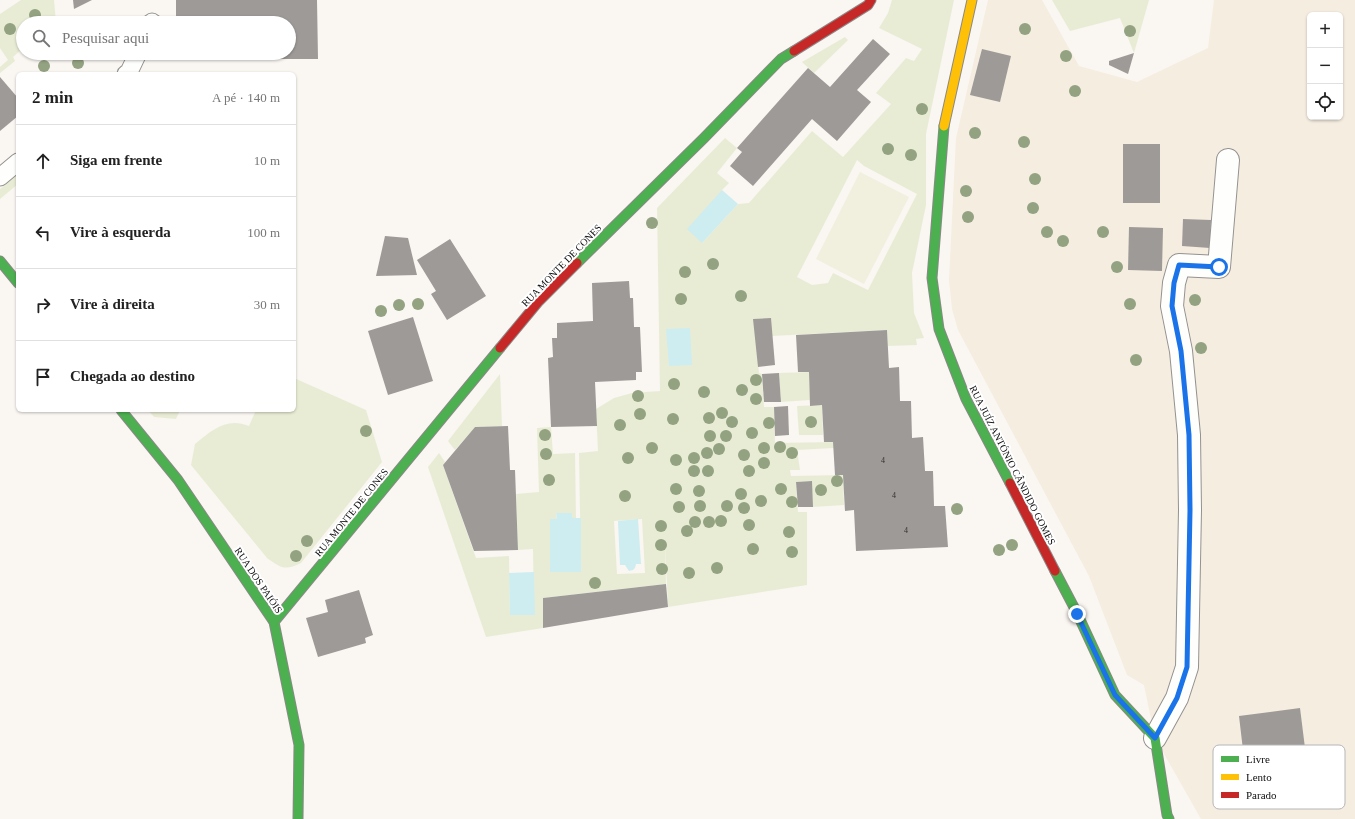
<!DOCTYPE html>
<html lang="pt">
<meta charset="utf-8">
<style>
:root{--surface:#fff;--page:#f2f2f2;--text:#222;--muted:#767676;--line:#e0e0e0}
body{margin:0;font-family:Georgia,serif;background:var(--page);color:var(--text)}
.controls{position:absolute;right:12px;top:12px;display:grid;overflow:hidden;border-radius:6px;box-shadow:0 1px 3px #0004}
.controls button{width:36px;height:36px;display:grid;place-items:center;padding:0;border:0;border-bottom:1px solid var(--line);background:var(--surface);color:var(--text);font:20px sans-serif}
.stop{position:absolute;width:12px;height:12px;margin:-9px;border:3px solid #1a73e8;border-radius:50%;background:#fff}
.stop.end{background:#1a73e8;border-color:#fff;box-shadow:0 1px 4px #0008}
.list{margin:0;padding:0;list-style:none}
h2{display:flex;justify-content:space-between;align-items:center;height:52px;margin:0;padding:0 16px;font-size:17px}
h2 small{font-size:13px;font-weight:400;color:var(--muted)}
.list li{display:grid;grid-template-columns:26px 1fr auto;gap:12px;align-items:center;box-sizing:border-box;height:72px;padding:0 16px;border-top:1px solid var(--line)}
.list b{display:block;font-size:15px;white-space:nowrap}
.list em{font-size:13px;font-style:normal;color:var(--muted)}
.icon{flex:none;width:22px;height:22px;fill:none;stroke:currentColor;stroke-width:2;stroke-linecap:round;stroke-linejoin:round}
.map{position:relative;flex:none;width:1355px;height:819px;overflow:hidden}
.search{position:absolute;background:var(--surface);box-shadow:0 1px 3px #0004;left:16px;top:16px;width:280px;height:44px;display:flex;align-items:center;gap:10px;box-sizing:border-box;padding:0 14px;border-radius:22px;color:var(--muted);font-size:15px}
.panel{position:absolute;background:var(--surface);box-shadow:0 1px 3px #0004;left:16px;top:72px;width:280px;height:340px;border-radius:6px}
.map>svg:first-child{display:block}
.farmland{fill:#f5ede0;fill-rule:evenodd}
.green{fill:#e9ecd5;fill-rule:evenodd}
.pitch{fill:#f1f0de}
.water{fill:#cdedf0}
.building{fill:#9e9a98}
.lines{fill:none;stroke-linecap:round;stroke-linejoin:round}
.lane-casing{stroke:#949290;stroke-width:19}
.street-casing{stroke:#949290;stroke-width:24}
.fast-casing{stroke:#8a8987;stroke-width:11}
.slow-casing{stroke:#8a8987;stroke-width:11}
.jam-casing{stroke:#8a8987;stroke-width:11}
.lane{stroke:#fefefd;stroke-width:17}
.street{stroke:#fefefd;stroke-width:22}
.fast{stroke:#4caf50;stroke-width:9}
.slow{stroke:#ffc107;stroke-width:9}
.jam{stroke:#c62828;stroke-width:9}
.tree{fill:#93a281}
.route{stroke:#1a73e8;stroke-width:5}
.labels{text-anchor:middle;stroke-width:4;stroke-linejoin:round;paint-order:stroke}
.number-label{font-size:8px;fill:#313030}
.street-label{font-size:10px;fill:#0d0d0d;stroke:#fff}
.key{fill:#fff;stroke:#b6b6b6;stroke-width:1}
.key-label{font-size:11px;fill:#0d0d0d}
</style>
<div class="map">
<svg width="1355" height="819" viewBox="0 0 1355 819">
<rect width="100%" height="100%" fill="#faf6f2"/>
<path class="farmland" d="M988 0H1042L1079 66 1137 82 1208 48 1214 0H1355V819H1201L1155 738 1144 685 1127 675 1089 576 958 330 952 309 949 280 956 138ZM1310 15H1340V117H1310Z"/>
<g class="green">
<path d="M21 0H54L56 23H23V48L13 57 15 61 0 73V67L8 60 0 48V14Z"/>
<path d="M892 0H954L926 134V205L912 273 914 313 924 338 916 339 917 345 888 346 887 330 772 336 754 320 759 373 762 374 764 407H774L775 443 833 442 834 448 797 450 800 470H790L791 476 843 475 844 505 813 507 811 481 796 482 798 512H807V585L668 607 665 543 666 584 543 598V628L486 637 428 467 439 453 445 462 443 465 476 558 509 556 510 615H534L533 549 518 550 516 494 539 492 537 428 551 427 553 454 575 453 576 518H572V513H556L557 519 581 571 579 453 598 451 596 409 614 398 632 393 660 391 657 208 725 138 737 148 717 173 729 183 722 190 702 243 738 204 749 203 812 131 843 157 891 104 876 93 906 58 914 61 922 49 879 28 888 13ZM857 160 864 166 917 194 868 290 833 273 828 283 812 285 797 277ZM642 519 645 573 617 574 614 521Z"/>
<path d="M1052 0H1149L1134 53 1120 18 1070 31Z"/>
<path d="M845 37 848 40 814 73 802 62Z"/>
<path d="M18 174V184L0 199V189Z"/>
<path d="M809 372 810 400 781 402 779 373Z"/>
<path d="M500 374 502 426 475 427 455 450 448 441Z"/>
<path d="M294 378 366 410 382 462 301 563C285 571 281 568 267 558L191 465 195 444C212 430 227 417 249 426L256 410H294Z"/>
<path d="M822 405 823 435H799L797 406Z"/>
<path d="M148 410H180L176 419 154 417Z"/>
</g>
<path class="pitch" d="M860 172 909 197 864 284 816 259Z"/>
<g class="water">
<path d="M722 190 738 204 702 243 687 229Z"/>
<path d="M690 328 692 365 669 366 666 329Z"/>
<path d="M556 513H572V518H581V572H550V519H557Z"/>
<path d="M638 519 641 564H636C635 569 634 570 629 571L625 565H620L618 521Z"/>
<path d="M534 572 535 615H510L509 573Z"/>
</g>
<g class="building">
<path d="M73 0H92L74 9Z"/>
<path d="M176 0H317L318 59H172V53H289V23H176Z"/>
<path d="M873 39 890 54 857 90 871 102 837 141 812 119 753 186 730 166 742 152 737 148 808 68 830 87Z"/>
<path d="M982 49 1011 56 1000 102 970 95Z"/>
<path d="M1134 53 1128 74 1109 65V61Z"/>
<path d="M0 77 18 98V116L0 131Z"/>
<rect x="1123" y="144" width="37" height="59"/>
<path d="M1183 219 1211 220 1210 248 1182 246Z"/>
<path d="M1129 227 1163 228 1162 271 1128 270Z"/>
<path d="M385 236 408 238 417 275 376 276Z"/>
<path d="M450 239 486 296 447 320 431 294 436 291 417 260Z"/>
<path d="M629 281 630 298H633L634 327H640L642 372H636V380L595 382 597 426 551 427 548 358 553 357 552 338H557V323L593 321 592 283Z"/>
<path d="M413 317 433 381 388 395 368 331Z"/>
<path d="M771 318 775 365 758 367 753 319Z"/>
<path d="M887 330 889 368 899 367 900 401H911L912 438 923 437 925 471H933L934 506H945L948 547 856 551 854 510 845 511 843 475H835L833 442H824L822 405 810 406 809 372H798L796 335Z"/>
<path d="M779 373 781 402H764L762 374Z"/>
<path d="M788 406 789 435 775 436 774 407Z"/>
<path d="M508 426 510 470H515L518 550 474 551 443 465 475 427Z"/>
<path d="M812 481 813 507H798L796 482Z"/>
<path d="M666 584 668 607 543 628V598Z"/>
<path d="M359 590 373 635 365 638 366 643 318 657 306 618 328 612 325 600Z"/>
<path d="M1300 708 1305 748H1300L1304 778 1257 784 1252 749 1243 750 1239 716Z"/>
</g>
<g class="lines">
<defs>
<g id="lane">
<path d="M152 23V22"/>
<path d="M126 74 129 72 138 53"/>
<path d="M0 177 18 162"/>
</g>
<path id="street" d="M1155 738 1177 698 1187 667 1190 510 1189 435 1181 351 1172 306 1174 283 1179 265 1219 267 1228 160"/>
<g id="fast">
<path d="M944 126 932 278 939 329 966 399 1010 483"/>
<path d="M0 261 18 283"/>
<path d="M577 263 704 138 781 59 794 51"/>
<path d="M121 410 178 480 274 622 299 745 298 819"/>
<path d="M1055 571 1077 613 1115 695 1155 738 1167 815 1169 819"/>
<path d="M274 622 500 348"/>
</g>
<path id="slow" d="M944 126 972 0"/>
<g id="jam">
<path d="M794 51 868 5 871 0"/>
<path d="M500 348 539 301 577 263"/>
<path d="M1010 483 1055 571"/>
</g>
</defs>
<use href="#lane" class="lane-casing"/>
<use href="#street" class="street-casing"/>
<use href="#fast" class="fast-casing"/>
<use href="#slow" class="slow-casing"/>
<use href="#jam" class="jam-casing"/>
<use href="#lane" class="lane"/>
<use href="#street" class="street"/>
<use href="#fast" class="fast"/>
<use href="#slow" class="slow"/>
<use href="#jam" class="jam"/>
</g>
<g class="tree">
<circle cx="35" cy="15" r="6"/>
<circle cx="10" cy="29" r="6"/>
<circle cx="1025" cy="29" r="6"/>
<circle cx="1130" cy="31" r="6"/>
<circle cx="1066" cy="56" r="6"/>
<circle cx="78" cy="63" r="6"/>
<circle cx="44" cy="66" r="6"/>
<circle cx="1075" cy="91" r="6"/>
<circle cx="922" cy="109" r="6"/>
<circle cx="975" cy="133" r="6"/>
<circle cx="1024" cy="142" r="6"/>
<circle cx="888" cy="149" r="6"/>
<circle cx="911" cy="155" r="6"/>
<circle cx="1035" cy="179" r="6"/>
<circle cx="966" cy="191" r="6"/>
<circle cx="1033" cy="208" r="6"/>
<circle cx="968" cy="217" r="6"/>
<circle cx="652" cy="223" r="6"/>
<circle cx="1047" cy="232" r="6"/>
<circle cx="1103" cy="232" r="6"/>
<circle cx="1063" cy="241" r="6"/>
<circle cx="713" cy="264" r="6"/>
<circle cx="1117" cy="267" r="6"/>
<circle cx="685" cy="272" r="6"/>
<circle cx="741" cy="296" r="6"/>
<circle cx="681" cy="299" r="6"/>
<circle cx="1195" cy="300" r="6"/>
<circle cx="418" cy="304" r="6"/>
<circle cx="1130" cy="304" r="6"/>
<circle cx="399" cy="305" r="6"/>
<circle cx="381" cy="311" r="6"/>
<circle cx="1201" cy="348" r="6"/>
<circle cx="1136" cy="360" r="6"/>
<circle cx="756" cy="380" r="6"/>
<circle cx="674" cy="384" r="6"/>
<circle cx="742" cy="390" r="6"/>
<circle cx="704" cy="392" r="6"/>
<circle cx="638" cy="396" r="6"/>
<circle cx="756" cy="399" r="6"/>
<circle cx="722" cy="413" r="6"/>
<circle cx="640" cy="414" r="6"/>
<circle cx="709" cy="418" r="6"/>
<circle cx="673" cy="419" r="6"/>
<circle cx="732" cy="422" r="6"/>
<circle cx="811" cy="422" r="6"/>
<circle cx="769" cy="423" r="6"/>
<circle cx="620" cy="425" r="6"/>
<circle cx="366" cy="431" r="6"/>
<circle cx="752" cy="433" r="6"/>
<circle cx="545" cy="435" r="6"/>
<circle cx="710" cy="436" r="6"/>
<circle cx="726" cy="436" r="6"/>
<circle cx="780" cy="447" r="6"/>
<circle cx="652" cy="448" r="6"/>
<circle cx="764" cy="448" r="6"/>
<circle cx="719" cy="449" r="6"/>
<circle cx="707" cy="453" r="6"/>
<circle cx="792" cy="453" r="6"/>
<circle cx="546" cy="454" r="6"/>
<circle cx="744" cy="455" r="6"/>
<circle cx="628" cy="458" r="6"/>
<circle cx="694" cy="458" r="6"/>
<circle cx="676" cy="460" r="6"/>
<circle cx="764" cy="463" r="6"/>
<circle cx="694" cy="471" r="6"/>
<circle cx="708" cy="471" r="6"/>
<circle cx="749" cy="471" r="6"/>
<circle cx="549" cy="480" r="6"/>
<circle cx="837" cy="481" r="6"/>
<circle cx="676" cy="489" r="6"/>
<circle cx="781" cy="489" r="6"/>
<circle cx="821" cy="490" r="6"/>
<circle cx="699" cy="491" r="6"/>
<circle cx="741" cy="494" r="6"/>
<circle cx="625" cy="496" r="6"/>
<circle cx="761" cy="501" r="6"/>
<circle cx="792" cy="502" r="6"/>
<circle cx="700" cy="506" r="6"/>
<circle cx="727" cy="506" r="6"/>
<circle cx="679" cy="507" r="6"/>
<circle cx="744" cy="508" r="6"/>
<circle cx="957" cy="509" r="6"/>
<circle cx="721" cy="521" r="6"/>
<circle cx="695" cy="522" r="6"/>
<circle cx="709" cy="522" r="6"/>
<circle cx="749" cy="525" r="6"/>
<circle cx="661" cy="526" r="6"/>
<circle cx="687" cy="531" r="6"/>
<circle cx="789" cy="532" r="6"/>
<circle cx="307" cy="541" r="6"/>
<circle cx="661" cy="545" r="6"/>
<circle cx="1012" cy="545" r="6"/>
<circle cx="753" cy="549" r="6"/>
<circle cx="999" cy="550" r="6"/>
<circle cx="792" cy="552" r="6"/>
<circle cx="296" cy="556" r="6"/>
<circle cx="717" cy="568" r="6"/>
<circle cx="662" cy="569" r="6"/>
<circle cx="689" cy="573" r="6"/>
<circle cx="595" cy="583" r="6"/>
</g>
<g class="lines">
<path class="route" d="M1077 614 1115 695 1155 738 1177 698 1187 667 1190 510 1189 435 1181 351 1172 306 1174 283 1179 265 1219 267"/>
</g>
<g class="labels">
<g class="number-label">
<text x="883" y="463">4</text>
<text x="894" y="498">4</text>
<text x="906" y="533">4</text>
</g>
<g class="street-label">
<text transform="translate(561 265) rotate(-46)" y="4">RUA MONTE DE CONES</text>
<text transform="translate(1013 465) rotate(63)" y="4">RUA JUÍZ ANTÓNIO CÂNDIDO GOMES</text>
<text transform="translate(351 512) rotate(-51)" y="4">RUA MONTE DE CONES</text>
<text transform="translate(259 580) rotate(56)" y="4">RUA DOS PAIÓIS</text>
</g>
</g>
<rect x="1213" y="745" width="132" height="64" rx="6" class="key"/>
<rect x="1221" y="756" width="18" height="6" fill="#4caf50"/>
<rect x="1221" y="774" width="18" height="6" fill="#ffc107"/>
<rect x="1221" y="792" width="18" height="6" fill="#c62828"/>
<g class="key-label">
<text x="1246" y="763">Livre</text>
<text x="1246" y="781">Lento</text>
<text x="1246" y="799">Parado</text>
</g>
</svg>
<div class="controls">
<button>+</button>
<button>−</button>
<button><svg class="icon" aria-label="locate" viewBox="0 0 24 24"><circle cx="12" cy="12" r="6"/><path d="M12 2v4M12 18v4M2 12h4M18 12h4"/></svg></button>
</div>
<div class="stop" style="left:1219px;top:267px"></div>
<div class="stop end" style="left:1077px;top:614px"></div>
<div class="search"><svg class="icon" aria-label="search" viewBox="0 0 24 24"><circle cx="10" cy="10" r="6"/><path d="M15 15l6 6"/></svg>Pesquisar aqui</div>
<section class="panel">
<h2>2 min<small>A pé · 140 m</small></h2>
<ul class="list">
<li><svg class="icon" aria-label="ahead" viewBox="0 0 24 24"><path d="M12 20V5M6 11l6-6 6 6"/></svg><div><b>Siga em frente</b></div><em>10 m</em></li>
<li><svg class="icon" aria-label="left" viewBox="0 0 24 24"><path d="M17 20v-9H6M10 6l-5 5 5 5"/></svg><div><b>Vire à esquerda</b></div><em>100 m</em></li>
<li><svg class="icon" aria-label="right" viewBox="0 0 24 24"><path d="M7 20v-9h11M14 6l5 5-5 5"/></svg><div><b>Vire à direita</b></div><em>30 m</em></li>
<li><svg class="icon" aria-label="arrive" viewBox="0 0 24 24"><path d="M6 21V4h12l-3 4 3 4H6"/></svg><div><b>Chegada ao destino</b></div></li>
</ul>
</section>
</div>
